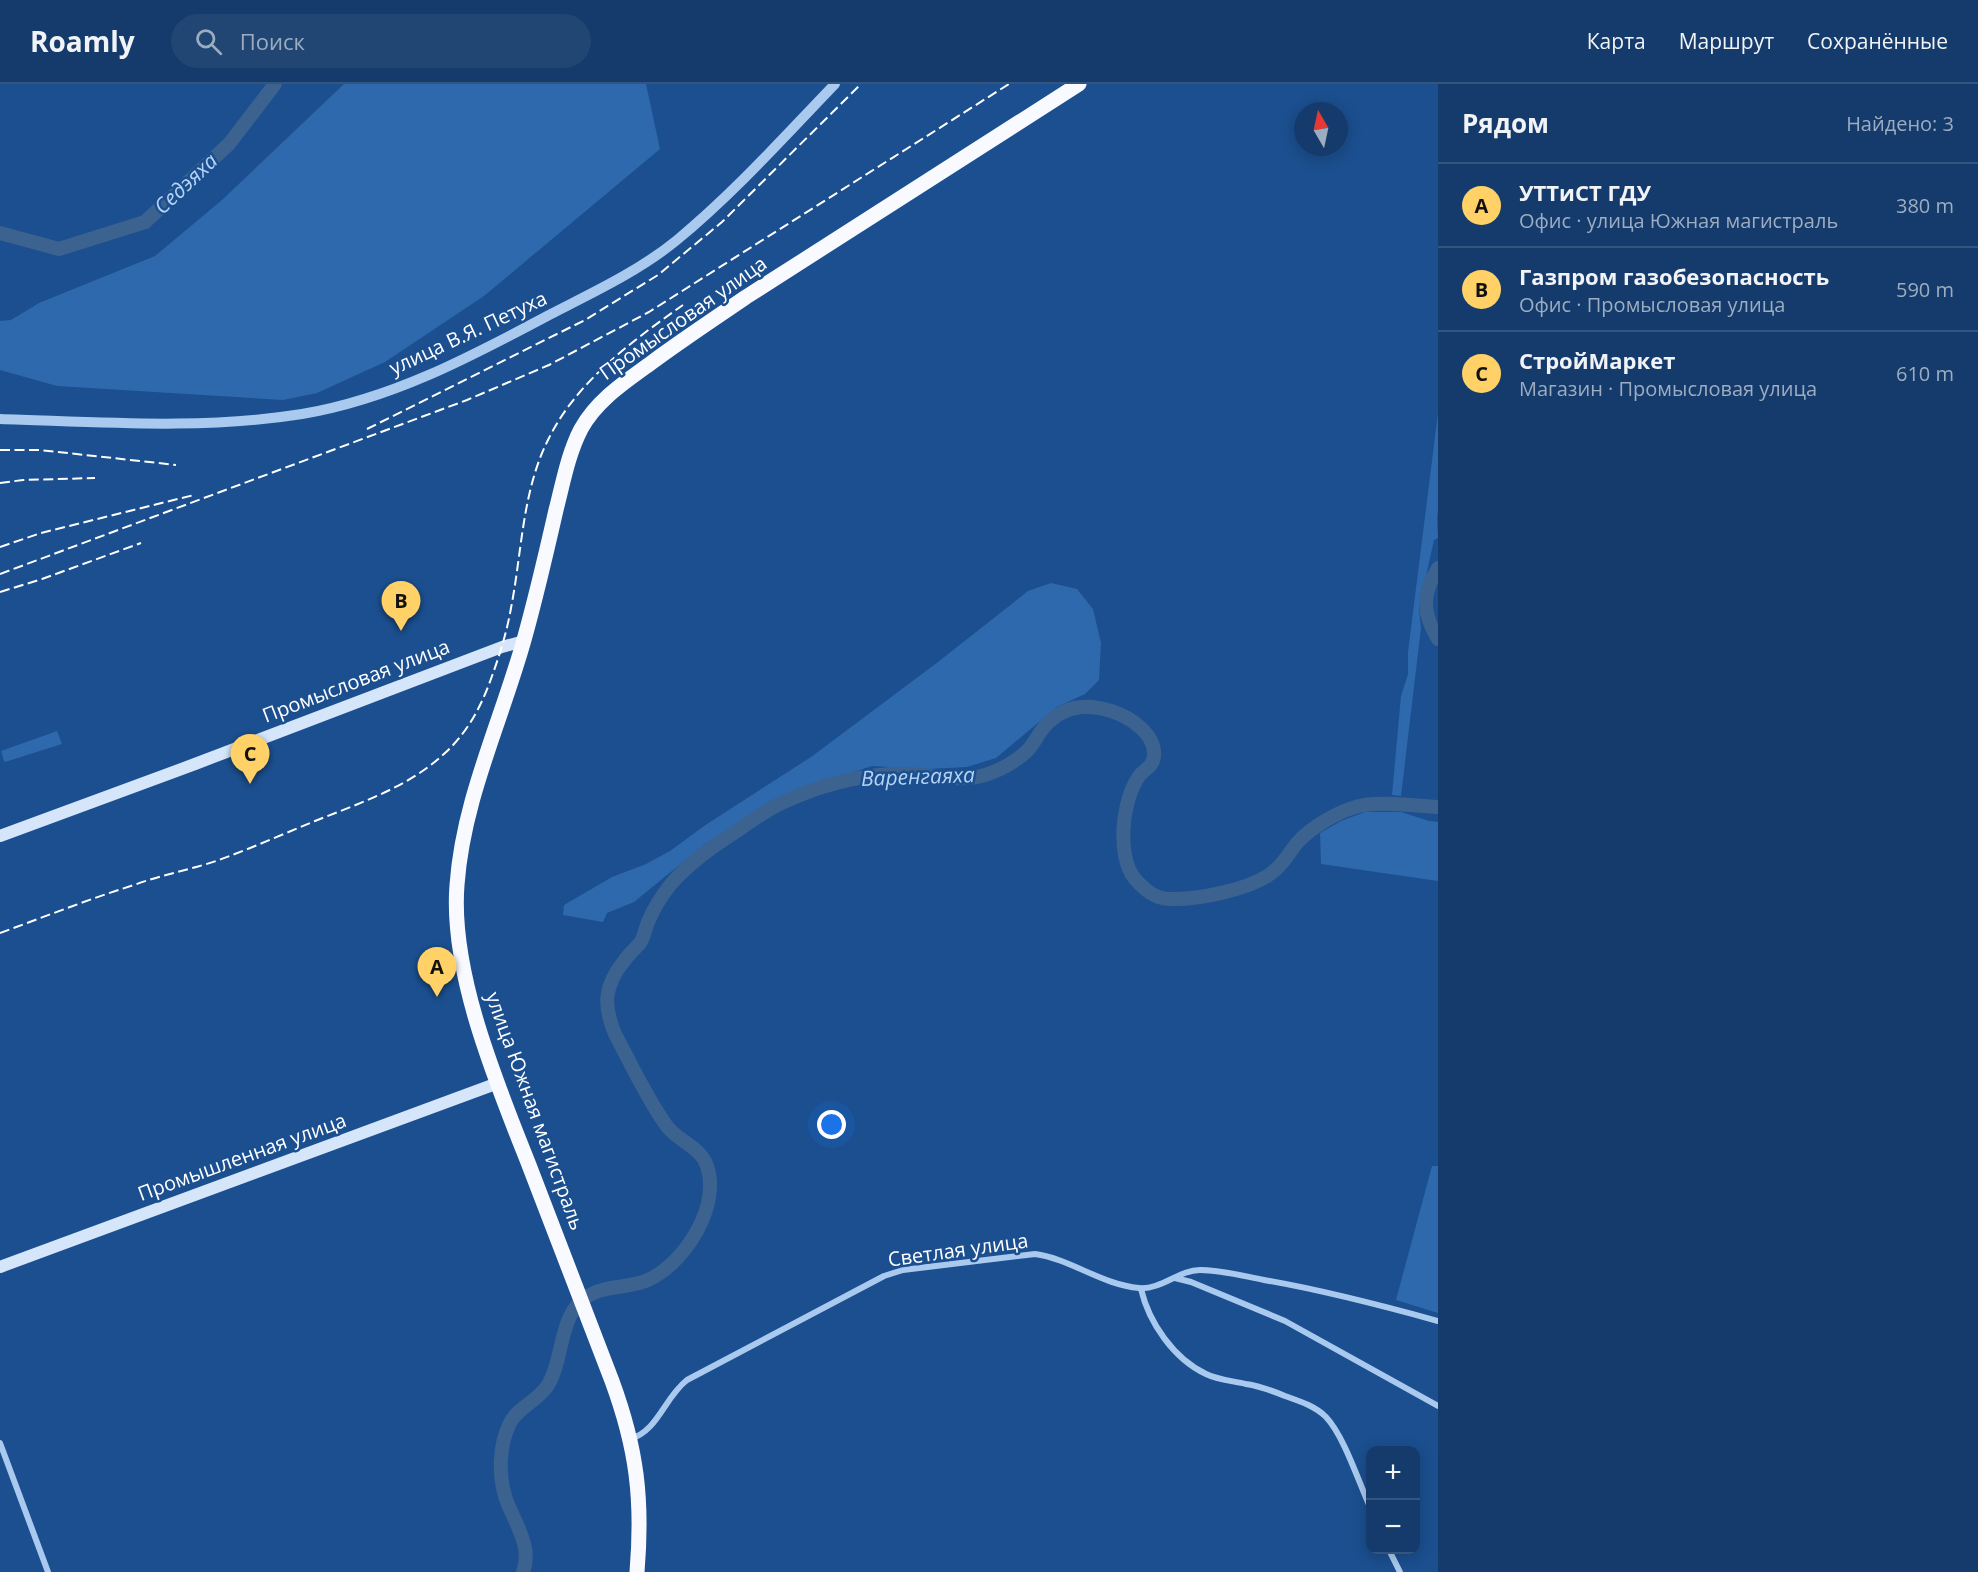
<!DOCTYPE html>
<html lang="ru">
<meta charset="utf-8">
<style>
:root{--surface:#143b6b;--page:#214673;--text:#f1f3f6;--muted:#9dadc1;--line:#33557e;--accent:#ffd166}
body{margin:0;font-family:"Open Sans",sans-serif;background:var(--page);color:var(--text)}
.controls{position:absolute;right:18px;bottom:18px;display:grid;overflow:hidden;border-radius:12px;box-shadow:0 3px 15px #0003}
.controls button{width:54px;height:54px;display:grid;place-items:center;padding:0;border:0;border-bottom:2px solid var(--line);background:var(--surface);color:var(--text);font:30px sans-serif}
.compass{position:absolute;left:1294px;top:18px;width:54px;height:54px;border-radius:50%;background:var(--surface);box-shadow:0 3px 15px #0003;rotate:351deg}
.you{position:absolute;left:832px;top:1041px;width:21px;height:21px;margin:-15px;border:4px solid #fff;border-radius:50%;background:#1a73e8;box-shadow:0 0 0 9px #1a73e833}
.badge{display:grid;place-items:center;width:39px;height:39px;border-radius:50%;background:var(--accent);color:#111;font-size:20px;font-weight:700}
.pin{position:absolute;translate:-50% -50px;filter:drop-shadow(0 2px 3px #0008)}
.pin::after{content:'';position:absolute;top:32px;width:21px;height:18px;background:inherit;clip-path:polygon(0 0,100% 0,50% 100%)}
.list{margin:0;padding:0;list-style:none}
h2{display:flex;justify-content:space-between;align-items:center;height:78px;margin:0;padding:0 24px;font-size:26px}
h2 small{font-size:20px;font-weight:400;color:var(--muted)}
.list li{display:grid;grid-template-columns:39px 1fr auto;gap:18px;align-items:center;box-sizing:border-box;height:84px;padding:0 24px;border-top:2px solid var(--line)}
.list b{display:block;font-size:22px;white-space:nowrap}
.list p{margin:0;font-size:20px;white-space:nowrap;color:var(--muted)}
.list em{font-size:20px;font-style:normal;color:var(--muted)}
.icon{flex:none;width:33px;height:33px;fill:none;stroke:currentColor;stroke-width:2;stroke-linecap:round;stroke-linejoin:round}
.map{position:relative;flex:none;width:1438px;height:1488px;overflow:hidden}
header{display:flex;align-items:center;gap:36px;box-sizing:border-box;height:84px;padding:0 30px;background:var(--surface);border-bottom:2px solid var(--line)}
header strong{font-size:28px}
nav{display:flex;gap:33px;margin-inline-start:auto;font-size:21px}
.search{width:420px;height:54px;background:var(--page);display:flex;align-items:center;gap:15px;box-sizing:border-box;padding:0 21px;border-radius:33px;color:var(--muted);font-size:22px}
main{display:flex}
aside{flex:1;background:var(--surface)}
.map>svg:first-child{display:block}
.green{fill:#2e69ad}
.lines{fill:none;stroke-linecap:round;stroke-linejoin:round}
.river{stroke:#3c6290;stroke-width:14}
.minor{stroke:#a9c9ee;stroke-width:6}
.tertiary{stroke:#a9c9ee;stroke-width:10}
.secondary{stroke:#d6e6fa;stroke-width:12}
.trunk{stroke:#f8faff;stroke-width:15}
.rail{stroke:#fff;stroke-width:2;stroke-dasharray:10 4.5;stroke-linecap:butt}
.labels{text-anchor:middle;stroke-width:5;stroke-linejoin:round;paint-order:stroke}
.street-label{font-size:20px;fill:#fff;stroke:#1b4f8f}
.water-label{font-size:21px;font-style:italic;fill:#b5d3f5;stroke:#1b4f8f}
</style>
<header>
<strong>Roamly</strong>
<div class="search"><svg class="icon" aria-label="search" viewBox="0 0 24 24"><circle cx="10" cy="10" r="6"/><path d="M15 15l6 6"/></svg>Поиск</div>
<nav><a>Карта</a><a>Маршрут</a><a>Сохранённые</a></nav>
</header>
<main>
<div class="map">
<svg width="1438" height="1488" viewBox="0 0 1438 1488">
<rect width="100%" height="100%" fill="#1b4f8f"/>
<g class="green">
<path d="M344 0H646L660 65 484 212 385 278 317 309 283 316 57 302 0 286V237L11 236 39 219 155 172 222 116Z"/>
<path d="M1438 329V427C1436 438 1438 443 1438 454L1434 456 1419 524 1421 544 1401 712 1392 711 1401 612 1408 590V568Z"/>
<path d="M1051 499 1077 505 1093 525 1101 559 1099 596 1085 610 1057 623 996 674 967 683 928 685 872 682 785 711 704 761 634 818 607 829 603 838 563 831 564 821 612 793 646 780 670 767 704 742 811 673 938 578 1028 507Z"/>
<path d="M57 647 62 660 5 678 4 677 1 667Z"/>
<path d="M1365 728H1401L1429 737 1438 738V797L1321 780 1320 749 1341 737Z"/>
<path d="M1432 1082H1438V1229L1396 1216Z"/>
</g>
<g class="lines">
<g class="river">
<path d="M0 149 59 165 145 138 229 60 275 0"/>
<path d="M1438 484C1422 510 1422 529 1438 555"/>
<path d="M523 1488C533 1463 514 1438 506 1415 498 1392 499 1361 510 1339 518 1323 538 1317 548 1301 563 1276 559 1238 581 1217 601 1199 629 1206 650 1195 685 1178 721 1122 707 1082 701 1063 677 1057 666 1041 646 1013 631 980 615 950 603 921 604 902 624 877 629 870 635 865 640 859 645 852 645 843 649 836 654 824 663 810 671 800 690 778 714 762 737 747 752 737 767 725 784 718 816 703 853 693 889 690 921 687 954 700 985 691 1001 686 1015 678 1027 667 1034 660 1038 650 1045 642 1063 622 1086 619 1111 627 1130 633 1156 650 1154 672 1153 683 1146 684 1140 691 1122 714 1116 772 1135 795 1145 806 1155 815 1170 815 1198 816 1253 805 1274 787 1284 779 1289 769 1297 759 1311 743 1339 727 1359 722 1384 717 1413 722 1438 723"/>
</g>
<g class="minor">
<path d="M1175 1194 1191 1198 1285 1237 1438 1322"/>
<path d="M1141 1205C1149 1239 1174 1275 1206 1290 1218 1296 1233 1297 1246 1300 1259 1302 1273 1307 1285 1312 1299 1317 1315 1322 1326 1333 1344 1352 1359 1399 1370 1423"/>
<path d="M630 1355C658 1347 664 1314 687 1296L884 1192 903 1186 1035 1170C1071 1175 1102 1201 1139 1204 1161 1206 1179 1186 1200 1186 1221 1186 1243 1192 1264 1196 1323 1206 1380 1221 1438 1237"/>
<path d="M0 1359 48 1488"/>
<path d="M1389 1466 1400 1488"/>
</g>
<path class="tertiary" d="M0 335C100 338 202 346 302 330 392 315 472 272 551 230 594 208 639 187 677 156 734 109 784 53 835 0"/>
<g class="secondary">
<path d="M0 752 195 680 502 563 524 557"/>
<path d="M0 1183 498 999"/>
</g>
<path class="trunk" d="M637 1488C643 1416 637 1365 612 1297 585 1225 557 1153 529 1081 497 1000 450 889 457 801 463 716 501 638 524 556 536 513 546 470 556 426 563 399 568 370 581 345 597 316 625 298 651 279 682 256 714 235 746 213L1079 0"/>
<g class="rail">
<path d="M367 345 585 236 658 191 722 138 861 0"/>
<path d="M0 366H40L176 381"/>
<path d="M0 399 23 396 95 394"/>
<path d="M0 463 41 449 194 411"/>
<path d="M0 490 467 316 549 281 649 228 1009 0"/>
<path d="M0 508 42 495 141 459"/>
<path d="M0 849C44 833 89 815 134 801 161 791 189 786 216 777 250 765 283 750 315 737 360 719 409 703 445 669 468 648 482 621 492 592 500 570 507 547 511 524 522 468 522 408 548 356 576 298 632 257 683 221"/>
</g>
</g>
<g class="labels">
<g class="street-label">
<text transform="translate(683 234) rotate(-35)" y="7">Промысловая улица</text>
<text transform="translate(468 249) rotate(-25)" y="7">улица В.Я. Петуха</text>
<text transform="translate(356 597) rotate(-21)" y="7">Промысловая улица</text>
<text transform="translate(535 1027) rotate(70)" y="7">улица Южная магистраль</text>
<text transform="translate(242 1073) rotate(-20)" y="7">Промышленная улица</text>
<text transform="translate(958 1166) rotate(-8)" y="7">Светлая улица</text>
</g>
<g class="water-label">
<text transform="translate(186 100) rotate(-43)" y="7">Седэяха</text>
<text transform="translate(918 693) rotate(-2)" y="7">Варенгаяха</text>
</g>
</g>
</svg>
<div class="controls">
<button>+</button>
<button>−</button>
</div>
<svg class="compass" viewBox="-18 -18 36 36"><path d="M0-13l5 13h-10z" fill="#e53935"/><path d="M0 13l5-13h-10z" fill="#9dadc1"/></svg>
<div class="you"></div>
<div class="pin badge" style="left:437px;top:913px">A</div>
<div class="pin badge" style="left:401px;top:547px">B</div>
<div class="pin badge" style="left:250px;top:700px">C</div>
</div>
<aside>
<h2>Рядом<small>Найдено: 3</small></h2>
<ul class="list">
<li><span class="badge">A</span><div><b>УТТиСТ ГДУ</b><p>Офис · улица Южная магистраль</p></div><em>380 m</em></li>
<li><span class="badge">B</span><div><b>Газпром газобезопасность</b><p>Офис · Промысловая улица</p></div><em>590 m</em></li>
<li><span class="badge">C</span><div><b>СтройМаркет</b><p>Магазин · Промысловая улица</p></div><em>610 m</em></li>
</ul>
</aside>
</main>
